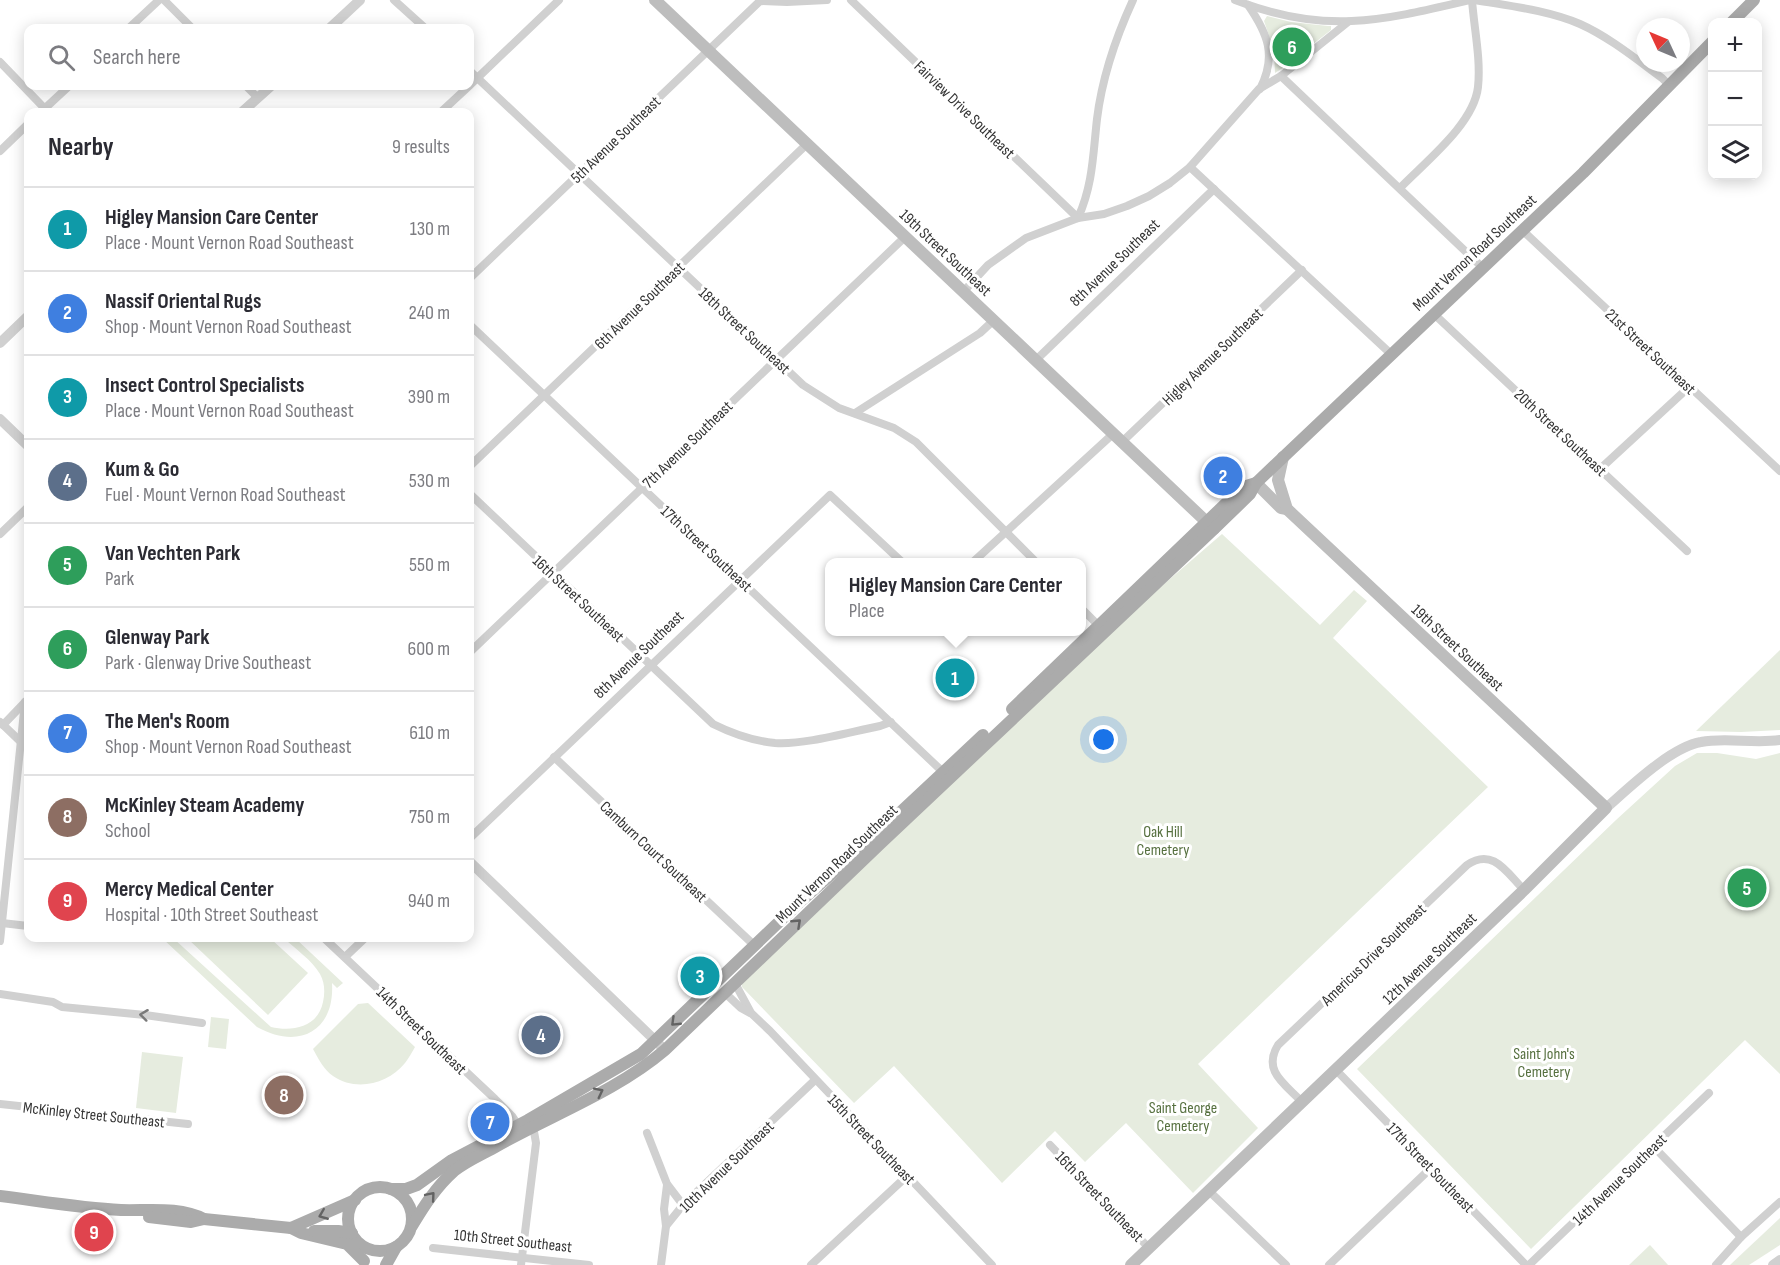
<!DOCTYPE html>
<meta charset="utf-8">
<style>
:root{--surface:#fff;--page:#f7f7f7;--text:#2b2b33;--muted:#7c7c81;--line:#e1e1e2;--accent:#e63946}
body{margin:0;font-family:"Sofia Sans Condensed",sans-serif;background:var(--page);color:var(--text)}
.controls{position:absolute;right:18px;top:18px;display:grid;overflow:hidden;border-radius:12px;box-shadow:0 3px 15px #0003}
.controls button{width:54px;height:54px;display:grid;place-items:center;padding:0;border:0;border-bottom:2px solid var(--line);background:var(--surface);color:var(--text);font:30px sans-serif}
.compass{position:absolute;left:1636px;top:18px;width:54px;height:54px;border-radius:50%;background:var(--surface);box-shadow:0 3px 15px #0003;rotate:314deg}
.you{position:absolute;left:1104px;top:740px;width:21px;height:21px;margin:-15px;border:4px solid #fff;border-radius:50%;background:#1a73e8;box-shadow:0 0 0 9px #1a73e833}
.badge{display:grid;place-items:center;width:39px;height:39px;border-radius:50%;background:var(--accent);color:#fff;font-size:20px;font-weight:700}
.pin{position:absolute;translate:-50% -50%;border:3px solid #fff;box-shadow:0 2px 6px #0006}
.popup{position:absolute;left:825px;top:558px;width:261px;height:78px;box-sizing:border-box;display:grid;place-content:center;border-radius:12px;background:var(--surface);filter:drop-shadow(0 2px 4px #0005);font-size:20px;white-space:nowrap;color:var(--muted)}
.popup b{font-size:22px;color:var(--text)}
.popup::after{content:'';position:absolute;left:50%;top:100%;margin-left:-12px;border:12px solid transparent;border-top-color:var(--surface)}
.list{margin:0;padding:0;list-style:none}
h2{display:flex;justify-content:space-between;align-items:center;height:78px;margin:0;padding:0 24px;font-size:26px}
h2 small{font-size:20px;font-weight:400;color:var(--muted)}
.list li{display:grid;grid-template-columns:39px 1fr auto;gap:18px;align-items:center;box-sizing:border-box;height:84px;padding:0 24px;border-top:2px solid var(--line)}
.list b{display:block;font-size:22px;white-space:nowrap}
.list p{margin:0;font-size:20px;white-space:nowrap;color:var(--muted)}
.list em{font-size:20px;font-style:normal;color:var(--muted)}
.icon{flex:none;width:33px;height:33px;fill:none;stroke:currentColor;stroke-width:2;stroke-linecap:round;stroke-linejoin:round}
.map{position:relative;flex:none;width:1780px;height:1265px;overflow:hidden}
.search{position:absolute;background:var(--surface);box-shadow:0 3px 15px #0003;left:24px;top:24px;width:450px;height:66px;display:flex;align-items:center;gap:15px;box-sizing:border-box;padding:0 21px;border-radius:12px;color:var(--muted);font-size:22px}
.panel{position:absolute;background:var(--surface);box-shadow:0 3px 15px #0003;left:24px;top:108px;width:450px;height:834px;border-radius:12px}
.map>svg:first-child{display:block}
.green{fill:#e6ecdf}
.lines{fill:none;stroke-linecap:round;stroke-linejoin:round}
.minor{stroke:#d0d0d0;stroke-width:8}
.tertiary{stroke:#d0d0d0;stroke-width:10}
.secondary{stroke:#bdbdbd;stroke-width:12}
.primary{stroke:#ababab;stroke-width:12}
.oneway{stroke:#636363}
.oneway2{stroke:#7a7a7a}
.labels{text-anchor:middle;stroke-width:6;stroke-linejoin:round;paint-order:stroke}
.street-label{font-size:16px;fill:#333;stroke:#fff}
.park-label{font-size:16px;fill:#56703f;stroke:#fff}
</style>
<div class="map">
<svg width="1780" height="1265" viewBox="0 0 1780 1265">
<rect width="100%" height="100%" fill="#fff"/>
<g class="green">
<path d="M1267 16 1291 22 1328 26H1331V30L1284 67 1275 73 1274 50 1264 21Z"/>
<path d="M1222 534 1320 625 1354 590 1367 601 1333 638 1488 787 1198 1064 1258 1128 1193 1193 1126 1123 1085 1162 1055 1131 1002 1183 894 1066 854 1103 742 987V982L1141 604Z"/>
<path d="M1780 650V730L1741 732 1696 731Z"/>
<path d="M1697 753H1717L1756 759 1780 753V1074L1745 1040 1531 1249 1357 1069 1616 820 1675 766Z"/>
<path d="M162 938H173L271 1027C293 1032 318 1027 323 1002 325 993 325 983 320 974 312 960 295 949 284 938H295L343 983 337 988 332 983C335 1032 298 1050 257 1027Z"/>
<path d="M187 938H270L308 973 268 1015Z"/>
<path d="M368 1003 415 1047C412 1052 409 1058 405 1063 388 1084 356 1092 333 1076 324 1070 318 1058 313 1049L358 1004Z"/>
<path d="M211 1017 229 1019 226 1049 208 1047Z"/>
<path d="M142 1052 183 1057 176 1113 136 1108Z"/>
<path d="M1780 1218V1245L1749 1265H1730Z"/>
<path d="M1650 1245 1668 1265H1629Z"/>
</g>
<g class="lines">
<g class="minor">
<path d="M164 0 192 28"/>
<path d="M394 0 425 28"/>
<path d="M851 0 1078 218C1093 185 1093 154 1097 119 1102 78 1116 37 1133 0"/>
<path d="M1235 0C1324 35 1381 21 1470 0"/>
<path d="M1475 0C1509 6 1547 10 1580 24 1609 37 1636 59 1662 78L1669 85"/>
<path d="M760 1 787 2 827 0"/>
<path d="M1248 5C1268 34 1277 56 1260 89"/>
<path d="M129 28 159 0"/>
<path d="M0 62 48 112"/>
<path d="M470 71 803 385 839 408 894 428 916 442 1036 562"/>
<path d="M1281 76 1483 268"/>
<path d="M470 85 559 0"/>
<path d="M246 86 258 98"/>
<path d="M41 112 69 86"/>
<path d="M441 112 469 86"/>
<path d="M0 151 28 124"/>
<path d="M1190 167 1391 354"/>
<path d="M1400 188C1425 162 1474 124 1478 87 1481 59 1474 28 1472 0"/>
<path d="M1522 230 1780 471"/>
<path d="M470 278 761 0"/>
<path d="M964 291 988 265 1026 238 1078 218 1104 214 1127 206 1149 196 1170 183 1190 167 1259 89 1281 76 1348 22"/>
<path d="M1434 314 1687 551"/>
<path d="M470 325 943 772"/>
<path d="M1037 359 1214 189"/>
<path d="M855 413 980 333 994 320"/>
<path d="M1123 441 1302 270"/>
<path d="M470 466 808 143"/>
<path d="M1600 469 1689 387"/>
<path d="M470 494 713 724C731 733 754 741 775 743 805 745 849 732 880 726L891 722"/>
<path d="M0 534 28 507"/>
<path d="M973 562 1114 433"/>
<path d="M1081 608 1098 625"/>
<path d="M470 652 906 236"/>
<path d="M0 722 22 743"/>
<path d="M3 725 26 701"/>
<path d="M554 757 755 946"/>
<path d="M470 838 830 495 902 562"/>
<path d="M2 923 28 926"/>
<path d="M125 938H135"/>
<path d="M324 938 495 1099 512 1116 518 1125"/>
<path d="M0 941 25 702"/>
<path d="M345 957 365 938"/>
<path d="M736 983 737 987 751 1013 770 1031 992 1265"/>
<path d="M725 993 741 1008 750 1013"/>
<path d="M0 994 53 1002 62 1007 145 1015 202 1023"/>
<path d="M1336 1070 1526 1265"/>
<path d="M1302 1102C1285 1084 1262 1071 1278 1045L1467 865C1493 847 1507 873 1524 890"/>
<path d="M0 1104 188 1124"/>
<path d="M647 1133 667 1184 683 1205"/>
<path d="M1050 1145 1149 1248"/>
<path d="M1653 1146 1741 1237"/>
<path d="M1209 1191 1286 1265"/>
<path d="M666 1226 664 1209 667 1185"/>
<path d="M433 1248 589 1265"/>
<path d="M521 1265 536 1143 533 1126"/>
<path d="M661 1265 666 1226 683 1205 815 1080"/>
<path d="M811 1265 907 1176"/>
<path d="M1329 1265 1431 1168"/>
<path d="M1529 1265 1709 1093"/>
<path d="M1716 1265 1741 1237 1780 1202"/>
</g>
<g class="tertiary">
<path d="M330 28 360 0"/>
<path d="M242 112 271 86"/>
<path d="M0 343 28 316"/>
<path d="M0 419 28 446"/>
<path d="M1606 808C1630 787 1671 747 1701 742 1726 737 1753 744 1780 740"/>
<path d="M470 862 665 1050"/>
<path d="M1773 1265 1780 1260"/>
</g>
<g class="secondary">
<path d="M655 0 1214 529"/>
<path d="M1256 483 1281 508 1287 509"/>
<path d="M1131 1265 1524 890 1606 808 1287 509 1278 480 1283 457"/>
</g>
<g class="primary">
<path d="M1732 22 1754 0"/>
<path d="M1012 709 1243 487 1256 483"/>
<circle cx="380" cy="1219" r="32"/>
<path d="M391 1189H406L417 1185 452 1160 528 1120 641 1054 802 900 874 837 983 735"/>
<path d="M0 1196C40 1201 81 1208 121 1210 147 1211 179 1206 204 1219L291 1228 301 1233 347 1244 364 1261"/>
<path d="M149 1217 191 1222 204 1219"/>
<path d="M412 1226C424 1206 436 1187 454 1171 466 1161 483 1154 497 1146 552 1115 617 1091 665 1050L879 845 1214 529 1250 494 1256 483 1583 173 1712 42"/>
<path d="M291 1228 355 1200"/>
<path d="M314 1231H338L352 1233"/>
<path d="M386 1265 396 1247"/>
</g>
</g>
<defs><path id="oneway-chevron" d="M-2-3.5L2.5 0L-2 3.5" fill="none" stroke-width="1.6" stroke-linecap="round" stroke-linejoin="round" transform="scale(1.5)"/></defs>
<g class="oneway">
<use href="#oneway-chevron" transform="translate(797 923) rotate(-43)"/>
<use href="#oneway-chevron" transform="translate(675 1022) rotate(136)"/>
<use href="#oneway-chevron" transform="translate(599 1092) rotate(-27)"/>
<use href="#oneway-chevron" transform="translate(431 1196) rotate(-50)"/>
<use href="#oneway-chevron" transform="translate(323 1215) rotate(158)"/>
</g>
<use class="oneway2" href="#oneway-chevron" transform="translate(144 1015) rotate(-173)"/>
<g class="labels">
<g class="street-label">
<text transform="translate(965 109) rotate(44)" y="6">Fairview Drive Southeast</text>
<text transform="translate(615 139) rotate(-44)" y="6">5th Avenue Southeast</text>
<text transform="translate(946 252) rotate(43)" y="6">19th Street Southeast</text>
<text transform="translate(1474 252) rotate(-43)" y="6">Mount Vernon Road Southeast</text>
<text transform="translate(1114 262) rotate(-44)" y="6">8th Avenue Southeast</text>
<text transform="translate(639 305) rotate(-44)" y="6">6th Avenue Southeast</text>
<text transform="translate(745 330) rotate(43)" y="6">18th Street Southeast</text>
<text transform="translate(1651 351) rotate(43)" y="6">21st Street Southeast</text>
<text transform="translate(1212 356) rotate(-44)" y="6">Higley Avenue Southeast</text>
<text transform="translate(1561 432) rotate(43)" y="6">20th Street Southeast</text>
<text transform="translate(687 444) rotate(-44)" y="6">7th Avenue Southeast</text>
<text transform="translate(707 548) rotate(43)" y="6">17th Street Southeast</text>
<text transform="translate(579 598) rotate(43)" y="6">16th Street Southeast</text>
<text transform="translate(1458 647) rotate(43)" y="6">19th Street Southeast</text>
<text transform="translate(638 654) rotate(-44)" y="6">8th Avenue Southeast</text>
<text transform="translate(654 851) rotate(43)" y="6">Camburn Court Southeast</text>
<text transform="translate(836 863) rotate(-44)" y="6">Mount Vernon Road Southeast</text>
<text transform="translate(1373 954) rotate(-44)" y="6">Americus Drive Southeast</text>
<text transform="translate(1429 958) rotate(-44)" y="6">12th Avenue Southeast</text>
<text transform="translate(422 1030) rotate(44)" y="6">14th Street Southeast</text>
<text transform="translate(94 1114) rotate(6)" y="6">McKinley Street Southeast</text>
<text transform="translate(872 1139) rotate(46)" y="6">15th Street Southeast</text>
<text transform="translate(726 1166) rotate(-44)" y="6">10th Avenue Southeast</text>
<text transform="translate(1431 1167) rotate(46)" y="6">17th Street Southeast</text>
<text transform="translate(1619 1179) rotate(-44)" y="6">14th Avenue Southeast</text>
<text transform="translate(1100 1196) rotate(46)" y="6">16th Street Southeast</text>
<text transform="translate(513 1240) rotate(6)" y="6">10th Street Southeast</text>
</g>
<g class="park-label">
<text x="1163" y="837">Oak Hill<tspan x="1163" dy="18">Cemetery</tspan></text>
<text x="1544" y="1059">Saint John's<tspan x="1544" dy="18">Cemetery</tspan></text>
<text x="1183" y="1113">Saint George<tspan x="1183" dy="18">Cemetery</tspan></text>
</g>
</g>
</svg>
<div class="controls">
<button>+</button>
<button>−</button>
<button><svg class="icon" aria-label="layers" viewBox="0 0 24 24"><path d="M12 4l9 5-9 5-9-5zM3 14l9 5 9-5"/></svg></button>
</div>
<svg class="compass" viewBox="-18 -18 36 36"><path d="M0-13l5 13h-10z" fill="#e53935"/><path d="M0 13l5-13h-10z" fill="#7c7c81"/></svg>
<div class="you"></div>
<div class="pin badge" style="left:955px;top:678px;background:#0f9aa8">1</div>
<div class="popup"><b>Higley Mansion Care Center</b>Place</div>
<div class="pin badge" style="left:1223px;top:476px;background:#3f7fe0">2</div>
<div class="pin badge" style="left:700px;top:976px;background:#0f9aa8">3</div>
<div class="pin badge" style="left:541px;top:1035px;background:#5c6f8a">4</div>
<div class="pin badge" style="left:1747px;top:888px;background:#2e9e5b">5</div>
<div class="pin badge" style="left:1292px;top:47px;background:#2e9e5b">6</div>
<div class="pin badge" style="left:490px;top:1122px;background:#3f7fe0">7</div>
<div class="pin badge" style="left:284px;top:1095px;background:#8d6e63">8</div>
<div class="pin badge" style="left:94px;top:1232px;background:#e0444e">9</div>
<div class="search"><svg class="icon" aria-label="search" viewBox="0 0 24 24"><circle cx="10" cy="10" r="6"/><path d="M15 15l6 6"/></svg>Search here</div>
<section class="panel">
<h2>Nearby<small>9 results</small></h2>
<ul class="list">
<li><span class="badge" style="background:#0f9aa8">1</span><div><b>Higley Mansion Care Center</b><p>Place · Mount Vernon Road Southeast</p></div><em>130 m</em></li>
<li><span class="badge" style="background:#3f7fe0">2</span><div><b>Nassif Oriental Rugs</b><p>Shop · Mount Vernon Road Southeast</p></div><em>240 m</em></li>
<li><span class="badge" style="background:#0f9aa8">3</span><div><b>Insect Control Specialists</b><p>Place · Mount Vernon Road Southeast</p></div><em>390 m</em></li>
<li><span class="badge" style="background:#5c6f8a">4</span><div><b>Kum &amp; Go</b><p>Fuel · Mount Vernon Road Southeast</p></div><em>530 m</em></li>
<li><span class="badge" style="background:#2e9e5b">5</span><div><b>Van Vechten Park</b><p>Park</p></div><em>550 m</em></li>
<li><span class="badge" style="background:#2e9e5b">6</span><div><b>Glenway Park</b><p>Park · Glenway Drive Southeast</p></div><em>600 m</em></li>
<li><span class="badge" style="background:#3f7fe0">7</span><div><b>The Men's Room</b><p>Shop · Mount Vernon Road Southeast</p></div><em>610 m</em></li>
<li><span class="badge" style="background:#8d6e63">8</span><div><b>McKinley Steam Academy</b><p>School</p></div><em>750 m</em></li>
<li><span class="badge" style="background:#e0444e">9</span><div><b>Mercy Medical Center</b><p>Hospital · 10th Street Southeast</p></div><em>940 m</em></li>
</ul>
</section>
</div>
